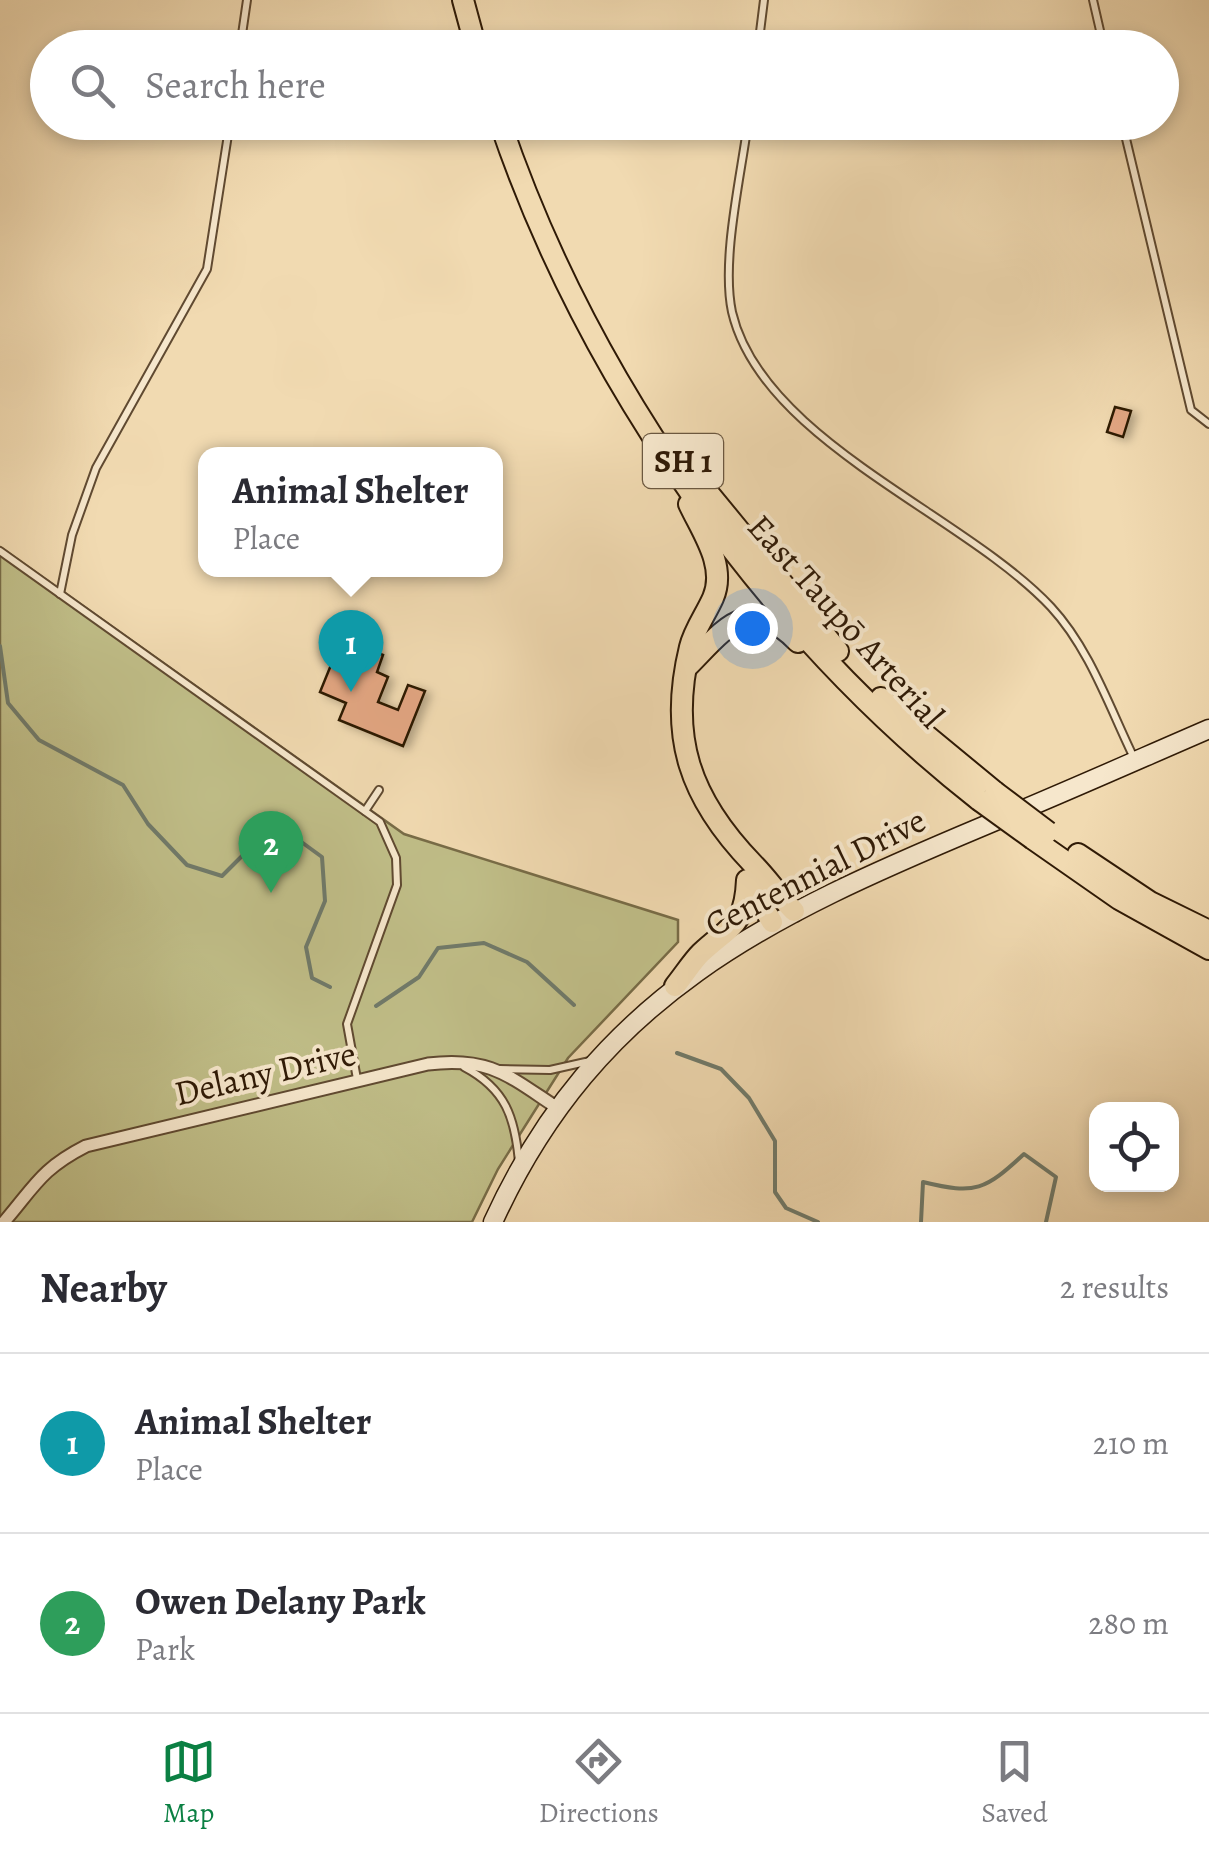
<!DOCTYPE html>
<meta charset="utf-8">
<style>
:root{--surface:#fff;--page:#f7f7f7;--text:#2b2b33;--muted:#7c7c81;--line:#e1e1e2;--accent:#0b8043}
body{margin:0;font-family:Alegreya,serif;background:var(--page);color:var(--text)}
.controls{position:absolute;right:30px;bottom:30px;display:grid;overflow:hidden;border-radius:20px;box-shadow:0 5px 15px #0003}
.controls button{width:90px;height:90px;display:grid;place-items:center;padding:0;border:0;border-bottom:2px solid var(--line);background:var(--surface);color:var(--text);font:50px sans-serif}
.you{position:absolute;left:752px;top:628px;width:35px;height:35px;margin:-25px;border:8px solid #fff;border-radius:50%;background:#1a73e8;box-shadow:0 0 0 15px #1a73e833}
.badge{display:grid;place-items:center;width:65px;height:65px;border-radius:50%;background:var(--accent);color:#fff;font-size:32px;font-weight:700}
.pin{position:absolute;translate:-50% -82px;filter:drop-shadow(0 2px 5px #0008)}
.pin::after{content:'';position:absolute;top:52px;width:35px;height:30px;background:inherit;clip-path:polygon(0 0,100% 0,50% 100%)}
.popup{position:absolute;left:198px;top:447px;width:305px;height:130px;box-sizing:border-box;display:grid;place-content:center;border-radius:20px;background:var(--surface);filter:drop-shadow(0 2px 8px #0005);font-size:32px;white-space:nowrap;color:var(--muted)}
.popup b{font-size:38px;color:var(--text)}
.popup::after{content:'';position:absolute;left:50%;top:100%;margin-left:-20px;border:20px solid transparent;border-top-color:var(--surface)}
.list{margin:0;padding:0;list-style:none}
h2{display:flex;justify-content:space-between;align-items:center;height:130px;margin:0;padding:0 40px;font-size:42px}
h2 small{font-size:32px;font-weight:400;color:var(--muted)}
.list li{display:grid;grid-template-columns:65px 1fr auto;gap:30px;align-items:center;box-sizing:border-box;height:180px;padding:0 40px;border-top:2px solid var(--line)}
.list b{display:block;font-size:38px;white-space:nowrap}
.list p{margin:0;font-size:32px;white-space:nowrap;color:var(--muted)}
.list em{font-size:32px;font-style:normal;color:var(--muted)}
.icon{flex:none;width:55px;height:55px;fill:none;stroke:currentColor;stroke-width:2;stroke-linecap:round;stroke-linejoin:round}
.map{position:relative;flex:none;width:1209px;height:1222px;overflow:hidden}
.search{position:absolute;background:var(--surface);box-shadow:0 5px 15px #0003;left:30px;right:30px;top:30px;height:110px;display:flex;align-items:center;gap:25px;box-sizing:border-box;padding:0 35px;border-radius:55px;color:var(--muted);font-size:38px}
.sheet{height:490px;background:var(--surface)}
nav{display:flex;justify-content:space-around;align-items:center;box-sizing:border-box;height:140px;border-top:2px solid var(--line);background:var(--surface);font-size:28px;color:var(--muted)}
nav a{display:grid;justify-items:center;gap:5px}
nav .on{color:var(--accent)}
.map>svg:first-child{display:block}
.green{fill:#c0be88;stroke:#786c47;stroke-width:2.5}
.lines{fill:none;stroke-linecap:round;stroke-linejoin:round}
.stream{stroke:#707a6a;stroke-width:4}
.building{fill:#e1a581;stroke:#2f1a06;stroke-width:2.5;filter:url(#shadow)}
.service-casing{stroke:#604a31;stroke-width:10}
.minor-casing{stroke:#604a31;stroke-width:15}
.secondary-casing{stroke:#2f1a06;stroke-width:21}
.trunk-casing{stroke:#2f1a06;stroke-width:24}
.service{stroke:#f6e7cc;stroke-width:6}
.minor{stroke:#f6e7cc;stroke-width:11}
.secondary{stroke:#f6e7cc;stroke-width:18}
.trunk{stroke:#f1dab1;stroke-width:20}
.trunk-bridge-casing{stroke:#2f1a06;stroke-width:24;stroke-linecap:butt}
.trunk-bridge{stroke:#f1dab1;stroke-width:20}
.labels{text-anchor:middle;stroke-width:8;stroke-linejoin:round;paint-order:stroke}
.shield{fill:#f6e7cc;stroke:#6b5841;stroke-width:2.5}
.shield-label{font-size:32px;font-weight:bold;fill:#2f1a06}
.street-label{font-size:35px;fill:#2f1a06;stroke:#f6e7cc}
</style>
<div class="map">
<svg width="1209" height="1222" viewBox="0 0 1209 1222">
<defs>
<filter id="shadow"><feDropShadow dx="5.5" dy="3" stdDeviation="5" flood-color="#0004"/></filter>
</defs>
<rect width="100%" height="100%" fill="#f1dab1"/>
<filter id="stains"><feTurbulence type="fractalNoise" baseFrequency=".002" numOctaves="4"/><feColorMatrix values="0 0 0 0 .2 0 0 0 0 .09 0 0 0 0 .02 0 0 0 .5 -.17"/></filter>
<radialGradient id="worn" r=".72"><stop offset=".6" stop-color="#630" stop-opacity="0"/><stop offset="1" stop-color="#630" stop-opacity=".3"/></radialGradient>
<path class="green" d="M0 547 404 834 678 920V942L568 1058 498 1169 472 1222H0Z"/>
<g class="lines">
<g class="stream">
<path d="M0 646 8 703 39 740 123 785 148 824 187 865 222 876 254 844 285 830 322 857 325 901 306 947 312 978 330 987"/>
<path d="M376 1006 419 977 438 948 484 943 527 962 574 1005"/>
<path d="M677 1053 721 1069 749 1098 775 1141V1192L786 1208 818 1222"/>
<path d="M921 1222 923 1182C976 1195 985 1190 1024 1154L1056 1177 1046 1222"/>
</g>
</g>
<g class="building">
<path d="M1115 407 1131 411 1123 437 1107 432Z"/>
<path d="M342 638 383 655 377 672 388 677 378 702 398 710 408 685 425 691 403 746 339 720 346 703 320 692Z"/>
</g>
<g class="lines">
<defs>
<g id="service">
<path d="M1093 0 1104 48"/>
<path d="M240 48 247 0"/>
<path d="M758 48 764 0"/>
<path d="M748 122C741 176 721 260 732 312 762 441 964 514 1051 607 1090 649 1110 709 1135 760"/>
<path d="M1122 122 1191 410 1209 424"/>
<path d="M0 551 380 822 396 858 397 885 347 1024 357 1079"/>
<path d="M60 594 72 535 96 468 207 269 230 122"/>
<path d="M365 811 379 790"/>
<path d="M464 1067C506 1089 515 1118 519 1162"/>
<path d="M499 1069 550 1070 590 1061"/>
</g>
<path id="minor" d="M4 1222C35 1186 41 1169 86 1146L428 1064C490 1056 510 1077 559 1109"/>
<path id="secondary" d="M493 1222C597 994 769 916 986 825 1061 794 1135 761 1209 729"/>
<g id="trunk">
<path d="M463 0 476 48"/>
<path d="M500 122C588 381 764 631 979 800"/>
<path d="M701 484 838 651"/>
<path d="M689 504C702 532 727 566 713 598 706 614 694 630 690 647 668 737 690 799 753 864 768 879 779 896 794 911"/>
<path d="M688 666C723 631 749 591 798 642"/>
<path d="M881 698 995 792"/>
<path d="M1033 839 1119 899 1209 949"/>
<path d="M1078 854 1150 902 1209 931"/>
<path d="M748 881 772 922"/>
<path d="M675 986C684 975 692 962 701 953 731 925 745 926 747 880"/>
</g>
</defs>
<use href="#service" class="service-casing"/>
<use href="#minor" class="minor-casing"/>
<use href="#secondary" class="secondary-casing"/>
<use href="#trunk" class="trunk-casing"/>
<use href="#service" class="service"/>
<use href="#minor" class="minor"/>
<use href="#secondary" class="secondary"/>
<use href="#trunk" class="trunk"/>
<defs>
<g id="trunk-bridge">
<path d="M995 792 1048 832"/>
<path d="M979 800 1033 839"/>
</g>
</defs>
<use href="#trunk-bridge" class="trunk-bridge-casing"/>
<use href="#trunk-bridge" class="trunk-bridge"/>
</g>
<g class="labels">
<rect class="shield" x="643" y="434" width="80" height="54" rx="8"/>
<g class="shield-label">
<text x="683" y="472">SH 1</text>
</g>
<g class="street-label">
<text transform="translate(846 621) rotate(48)" y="12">East Taupō Arterial</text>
<text transform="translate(815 872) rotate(-27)" y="12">Centennial Drive</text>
<text transform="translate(265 1073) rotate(-13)" y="12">Delany Drive</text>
</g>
</g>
<rect width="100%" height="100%" filter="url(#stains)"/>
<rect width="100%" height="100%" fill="url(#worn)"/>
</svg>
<div class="controls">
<button><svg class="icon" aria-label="locate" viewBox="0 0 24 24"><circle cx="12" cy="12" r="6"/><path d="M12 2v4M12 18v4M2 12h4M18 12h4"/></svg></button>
</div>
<div class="you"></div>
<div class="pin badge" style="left:351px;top:692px;background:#0f9aa8">1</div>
<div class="popup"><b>Animal Shelter</b>Place</div>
<div class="pin badge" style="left:271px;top:893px;background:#2e9e5b">2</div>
<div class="search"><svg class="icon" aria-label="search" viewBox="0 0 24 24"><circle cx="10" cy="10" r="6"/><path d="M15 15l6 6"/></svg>Search here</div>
</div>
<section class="sheet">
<h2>Nearby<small>2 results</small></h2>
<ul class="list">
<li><span class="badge" style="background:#0f9aa8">1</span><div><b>Animal Shelter</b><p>Place</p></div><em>210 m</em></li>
<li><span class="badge" style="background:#2e9e5b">2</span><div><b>Owen Delany Park</b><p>Park</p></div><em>280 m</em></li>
</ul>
</section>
<nav>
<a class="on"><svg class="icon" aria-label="map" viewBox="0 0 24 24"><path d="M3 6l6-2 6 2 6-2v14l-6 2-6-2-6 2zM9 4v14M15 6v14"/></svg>Map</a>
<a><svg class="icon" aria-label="directions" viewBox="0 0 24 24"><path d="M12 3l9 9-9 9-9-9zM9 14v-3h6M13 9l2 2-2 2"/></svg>Directions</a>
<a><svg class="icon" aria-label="saved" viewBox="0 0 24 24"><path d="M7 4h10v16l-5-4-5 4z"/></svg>Saved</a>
</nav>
